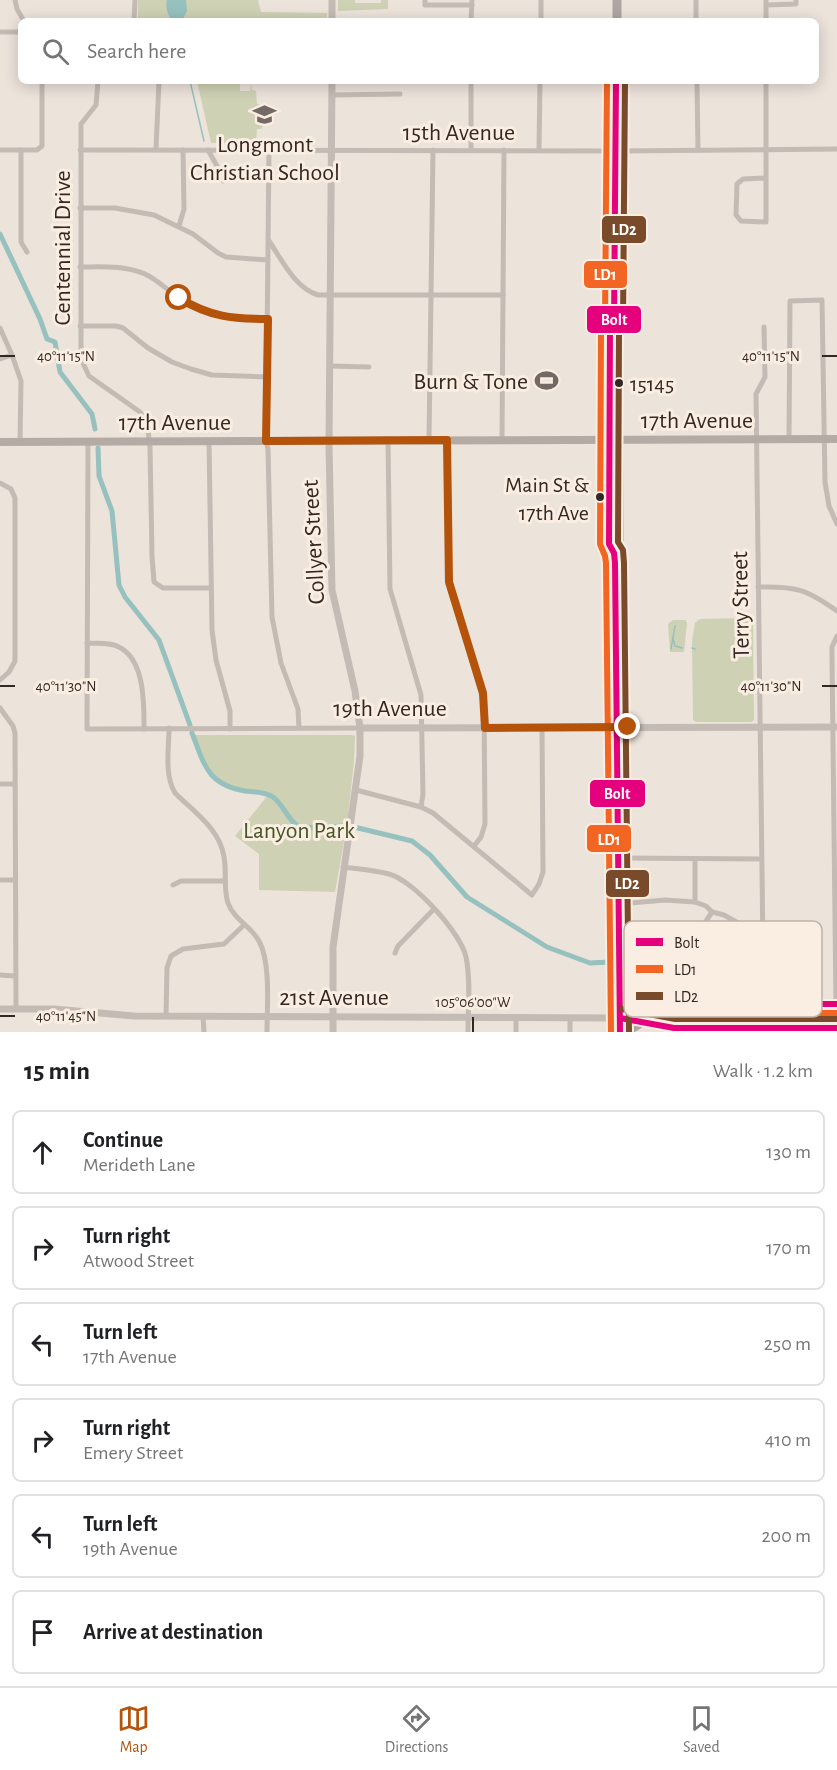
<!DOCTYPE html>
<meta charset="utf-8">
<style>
:root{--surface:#fff;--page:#f2f2f2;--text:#202124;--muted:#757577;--line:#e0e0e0;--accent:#b45309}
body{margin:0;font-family:"Alegreya Sans",sans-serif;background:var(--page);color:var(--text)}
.stop{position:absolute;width:18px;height:18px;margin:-14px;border:4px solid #b45309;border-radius:50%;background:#fff}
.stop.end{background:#b45309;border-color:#fff;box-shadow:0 2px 6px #0008}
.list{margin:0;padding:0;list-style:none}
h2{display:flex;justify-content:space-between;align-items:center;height:78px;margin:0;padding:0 24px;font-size:26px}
h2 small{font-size:20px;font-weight:400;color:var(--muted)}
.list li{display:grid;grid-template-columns:39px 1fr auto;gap:18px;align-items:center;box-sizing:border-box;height:84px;margin:0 12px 12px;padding:0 12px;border:2px solid var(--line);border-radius:9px}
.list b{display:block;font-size:22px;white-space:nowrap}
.list p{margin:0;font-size:20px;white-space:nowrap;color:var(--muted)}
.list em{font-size:20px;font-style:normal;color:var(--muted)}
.icon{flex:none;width:33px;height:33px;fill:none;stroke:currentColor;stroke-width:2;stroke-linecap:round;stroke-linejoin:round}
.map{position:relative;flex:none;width:837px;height:1032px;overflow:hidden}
.search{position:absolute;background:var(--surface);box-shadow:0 3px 15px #0003;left:18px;right:18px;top:18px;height:66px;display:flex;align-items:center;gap:15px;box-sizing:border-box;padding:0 21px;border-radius:9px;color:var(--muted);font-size:22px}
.sheet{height:654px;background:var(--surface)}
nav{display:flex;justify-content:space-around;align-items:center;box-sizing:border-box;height:84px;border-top:2px solid var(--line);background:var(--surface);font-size:16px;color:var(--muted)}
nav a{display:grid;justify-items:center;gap:3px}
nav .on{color:var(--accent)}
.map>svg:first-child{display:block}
.green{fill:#ced1b4}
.water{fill:#96c1be}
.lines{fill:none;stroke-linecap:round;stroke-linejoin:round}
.stream{stroke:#96c1be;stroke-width:1.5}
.canal{stroke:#96c1be;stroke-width:5}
.minor{stroke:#c4bbb5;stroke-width:5}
.tertiary{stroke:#c4bbb5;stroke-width:7}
.secondary{stroke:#b5aba5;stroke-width:8}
.trunk{stroke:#aea6a0;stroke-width:9}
.bus-1-casing{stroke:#faede1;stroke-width:10}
.bus-2-casing{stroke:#faede1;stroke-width:10}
.bus-3-casing{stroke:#faede1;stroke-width:10}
.bus-1{stroke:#e5007d;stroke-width:6}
.bus-2{stroke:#f26522;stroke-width:6}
.bus-3{stroke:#7a4b2a;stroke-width:6}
.route{stroke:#b45309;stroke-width:8}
.ticks{fill:none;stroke:#342824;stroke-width:2}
.bus-dot{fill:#342824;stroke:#faede1;stroke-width:2}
.labels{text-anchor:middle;stroke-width:6;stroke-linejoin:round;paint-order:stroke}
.bus-label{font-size:22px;fill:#342824;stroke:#faede1;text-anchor:start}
.street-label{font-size:24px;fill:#342824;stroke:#faede1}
.poi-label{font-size:24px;fill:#342824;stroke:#faede1}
.park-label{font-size:24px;fill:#465526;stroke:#faede1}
.key{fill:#faede1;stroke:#bfb2a8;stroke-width:1.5}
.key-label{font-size:16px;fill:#342824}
.ticks-label{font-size:15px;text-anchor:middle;fill:#342824;stroke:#faede1;stroke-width:6;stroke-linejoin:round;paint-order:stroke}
.line-badge{stroke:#faede1;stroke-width:2}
.badge-label{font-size:16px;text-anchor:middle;font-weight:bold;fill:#fff}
</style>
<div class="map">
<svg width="837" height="1032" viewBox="0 0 837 1032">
<rect width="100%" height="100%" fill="#ece3db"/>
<g class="green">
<path d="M138 0H258L261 12 327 13V21H138Z"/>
<path d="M338 0H355V3H381V0H388V9L338 11Z"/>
<path d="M197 81H249V83H240V91H250L251 84 252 90 256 91 257 104 263 105 265 123 261 129H257L256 143H211Z"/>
<path d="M749 618 753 619 754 720 751 722H696L693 720 692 641 695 623 700 619Z"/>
<path d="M673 620H686L687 624 684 652H670L668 624Z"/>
<path d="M193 735H352L355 736 354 762 347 825 335 892 259 890V854L235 836 268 795C215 785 212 786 193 735Z"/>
</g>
<path class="water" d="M167 0H186L187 11 182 21H172C168 16 165 7 167 0Z"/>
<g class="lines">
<g class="stream">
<path d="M190 81 204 141"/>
<path d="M673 639 675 646 682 648"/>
<path d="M692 648 695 649"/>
<path d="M671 649 675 626"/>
</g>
<g class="canal">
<path d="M0 234 40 319 47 339 55 342 60 372 92 414 95 429"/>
<path d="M98 448 99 476 112 511 119 585 125 597 159 640 190 725"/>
<path d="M192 733C205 766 207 784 245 791 254 792 266 792 273 797 285 806 288 822 301 828L346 826"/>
<path d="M354 827 412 841 430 855 467 897 547 947 590 963 610 962"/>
<path d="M628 958 632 960 634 991 657 1015H837"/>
</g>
<g class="minor">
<path d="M15 0 17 9 24 21"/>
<path d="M425 0V5H472"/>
<path d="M696 0V21"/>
<path d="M766 5 796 4V0"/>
<path d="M134 21 135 0"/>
<path d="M471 21 472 0"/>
<path d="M541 21V0"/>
<path d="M766 21V0"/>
<path d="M0 32H21"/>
<path d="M98 81 96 105 81 124V359L89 376 140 412 147 421 150 448 152 556 154 582 163 588H211"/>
<path d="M697 81 698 150"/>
<path d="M766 81V222L741 221 736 215 737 184 743 179 766 178"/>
<path d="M332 95 400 94"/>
<path d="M156 149 159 81"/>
<path d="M0 150H37L42 146V81"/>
<path d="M21 150V242L27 252"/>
<path d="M80 150 616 151 837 149"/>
<path d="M208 150 221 173 223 181"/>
<path d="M269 150 266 441 268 449 272 617 281 663 298 709 299 728"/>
<path d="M471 150V81"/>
<path d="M539 150 540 81"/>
<path d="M80 208H115L154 215 193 234 218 253 226 257 268 260"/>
<path d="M179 226 184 209 183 150"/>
<path d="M269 241C282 260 295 288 318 295H503"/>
<path d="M80 267C102 267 124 265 145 274 158 280 167 290 179 298 206 318 236 319 268 319"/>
<path d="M80 326H116L123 328 148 348 172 362 191 369 212 375 267 377"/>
<path d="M0 328 12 355 21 381 20 442"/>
<path d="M0 359 12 355"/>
<path d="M330 366 369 367"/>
<path d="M789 439 790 301 822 300 825 482 829 506 837 524"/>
<path d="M388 440 390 589 421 695 423 794 421 807"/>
<path d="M429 440 433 150"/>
<path d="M447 440 448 578 484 703 485 824 481 837 474 846"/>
<path d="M502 440 504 150"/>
<path d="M209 441 212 630 216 660 230 711V729"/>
<path d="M88 442 87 729 360 728"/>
<path d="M0 483 11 489 15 498V661L9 672 0 680"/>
<path d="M758 587C796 586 806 589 837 611"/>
<path d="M87 643C98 644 110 642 119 647 145 660 144 704 144 729"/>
<path d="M0 708 13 726 15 733 16 1009"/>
<path d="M169 728C169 749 164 774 175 793 194 812 220 829 224 857 227 872 223 888 228 903 234 920 251 926 259 941 271 963 267 1007 267 1032"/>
<path d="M0 784H15"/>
<path d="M356 790 421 807 433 813 532 895 539 884 543 872 542 728"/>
<path d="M619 858 761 859"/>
<path d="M343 867C358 869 375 870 389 874 413 880 461 933 466 957 471 981 468 1008 468 1032"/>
<path d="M0 880H15"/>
<path d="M173 885 181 881H225"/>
<path d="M695 902V859"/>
<path d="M619 904 665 900 695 902 706 906 712 912 724 915 745 927 762 928"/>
<path d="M619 923 662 931 704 924 712 912"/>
<path d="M693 927 705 975 704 1028"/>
<path d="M395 953 398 946 434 909"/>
<path d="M0 975 15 976"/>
<path d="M836 1004 832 656V647L837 636"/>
<path d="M166 1016 167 968 171 956 183 949 224 944 244 925"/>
<path d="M203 1016 204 1032"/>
<path d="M516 1017V1032"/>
<path d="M570 1018V1032"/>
<path d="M764 1028 756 394 765 377 764 327"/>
</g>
<g class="tertiary">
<path d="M332 21V0"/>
<path d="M332 81 329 446 332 590 355 691 360 728V756L333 947V1032"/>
<path d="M360 728 837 727"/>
<path d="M0 1009H54L134 1016 620 1018 643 1014 674 1004H837"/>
<path d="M621 1018 674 1028H837"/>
</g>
<path class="secondary" d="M0 442 837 439"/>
<g class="trunk">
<path d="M617 21V0"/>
<path d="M616 81 614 324 610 328 609 544 614 553 615 563 620 1032"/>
<path d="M614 324 618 328 619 540 614 553"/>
<path d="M620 1002 641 1015"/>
<path d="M626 1032 641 1023"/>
</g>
<defs>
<g id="bus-1">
<path d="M616 81 614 324 610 328 609 544 614 553 615 563 620 1032"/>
<path d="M674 1004H837"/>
<path d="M620 1018 674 1028H837"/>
</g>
<g id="bus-2">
<path d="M607 81 605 320 601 328 600 544 605 556 606 563 611 1032"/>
<path d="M674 1013H837"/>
</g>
<g id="bus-3">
<path d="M625 81 623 324 619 332 618 542 623 550 624 563 629 1032"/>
<path d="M622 1009 675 1019H837"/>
</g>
</defs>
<use href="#bus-1" class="bus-1-casing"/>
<use href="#bus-2" class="bus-2-casing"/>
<use href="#bus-3" class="bus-3-casing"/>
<use href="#bus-1" class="bus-1"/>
<use href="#bus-2" class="bus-2"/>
<use href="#bus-3" class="bus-3"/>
</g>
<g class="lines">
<path class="route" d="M179 298C210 317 233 319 268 319L266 441 447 440 449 582 483 693 485 728 628 727"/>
</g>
<path class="ticks" d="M0 356H15M822 356H837M0 686H15M822 686H837M0 1016H15M473 1017V1032"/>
<defs>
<symbol id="school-bare" viewBox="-9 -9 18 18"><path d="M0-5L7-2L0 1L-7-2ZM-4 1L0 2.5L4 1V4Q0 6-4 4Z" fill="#746964" stroke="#faede1" stroke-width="2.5" paint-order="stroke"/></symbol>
<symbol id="stadium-bare" viewBox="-9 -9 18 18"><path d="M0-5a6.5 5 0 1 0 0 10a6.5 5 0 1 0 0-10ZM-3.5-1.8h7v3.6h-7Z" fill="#746964" stroke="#faede1" stroke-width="2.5" paint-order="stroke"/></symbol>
</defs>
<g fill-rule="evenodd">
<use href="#school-bare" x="248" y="98" width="33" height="33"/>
<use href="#stadium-bare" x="530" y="364" width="33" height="33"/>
</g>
<g class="bus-dot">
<circle cx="619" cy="383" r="5"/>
<circle cx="600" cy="497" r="5"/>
</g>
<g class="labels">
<g class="bus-label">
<text x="630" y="391">15145</text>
<text x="589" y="492" text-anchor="end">Main St &amp;<tspan x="589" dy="28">17th Ave</tspan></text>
</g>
<g class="street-label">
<text x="459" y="140">15th Avenue</text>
<text transform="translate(62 248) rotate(-90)" y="8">Centennial Drive</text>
<text x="697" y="428">17th Avenue</text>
<text x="175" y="430">17th Avenue</text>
<text transform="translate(313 542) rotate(-93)" y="8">Collyer Street</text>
<text transform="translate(740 605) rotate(-91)" y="8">Terry Street</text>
<text x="390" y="716">19th Avenue</text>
<text x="334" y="1005">21st Avenue</text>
</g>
<g class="poi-label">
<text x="265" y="152">Longmont<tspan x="265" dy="28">Christian School</tspan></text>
<text x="528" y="389" text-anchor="end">Burn &amp; Tone</text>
</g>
<g class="park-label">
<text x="299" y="838">Lanyon Park</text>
</g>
</g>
<rect x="624" y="921" width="198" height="96" rx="9" class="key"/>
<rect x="636" y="938" width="27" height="8" fill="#e5007d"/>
<rect x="636" y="965" width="27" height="8" fill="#f26522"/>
<rect x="636" y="992" width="27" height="8" fill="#7a4b2a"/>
<g class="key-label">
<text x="674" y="948">Bolt</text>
<text x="674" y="975">LD1</text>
<text x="674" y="1002">LD2</text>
</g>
<g class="ticks-label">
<text x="771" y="361">40°11'15"N</text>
<text x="66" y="361">40°11'15"N</text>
<text x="771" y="691">40°11'30"N</text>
<text x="66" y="691">40°11'30"N</text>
<text x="473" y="1007">105°06'00"W</text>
<text x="66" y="1021">40°11'45"N</text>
</g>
<g class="line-badge">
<rect x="601" y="215" width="46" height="29" rx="6" fill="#7a4b2a"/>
<rect x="583" y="260" width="45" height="29" rx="6" fill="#f26522"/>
<rect x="586" y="305" width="56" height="29" rx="6" fill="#e5007d"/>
<rect x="589" y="779" width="57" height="29" rx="6" fill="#e5007d"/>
<rect x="586" y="824" width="46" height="29" rx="6" fill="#f26522"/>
<rect x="605" y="869" width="45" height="29" rx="6" fill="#7a4b2a"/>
</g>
<g class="badge-label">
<text x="624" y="235">LD2</text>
<text x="605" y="280">LD1</text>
<text x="614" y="325">Bolt</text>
<text x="617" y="799">Bolt</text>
<text x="609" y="845">LD1</text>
<text x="627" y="889">LD2</text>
</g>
</svg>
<div class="stop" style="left:179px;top:298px"></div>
<div class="stop end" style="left:628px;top:727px"></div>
<div class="search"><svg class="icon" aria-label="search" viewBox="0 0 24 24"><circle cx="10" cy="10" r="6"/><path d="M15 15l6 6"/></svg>Search here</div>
</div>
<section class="sheet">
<h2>15 min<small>Walk · 1.2 km</small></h2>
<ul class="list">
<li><svg class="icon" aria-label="ahead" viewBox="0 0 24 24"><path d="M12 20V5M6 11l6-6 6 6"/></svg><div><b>Continue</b><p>Merideth Lane</p></div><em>130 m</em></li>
<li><svg class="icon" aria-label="right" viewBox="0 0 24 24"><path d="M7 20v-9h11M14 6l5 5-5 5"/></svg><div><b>Turn right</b><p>Atwood Street</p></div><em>170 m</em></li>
<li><svg class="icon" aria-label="left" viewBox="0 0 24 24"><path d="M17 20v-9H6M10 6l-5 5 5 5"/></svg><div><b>Turn left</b><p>17th Avenue</p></div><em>250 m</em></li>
<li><svg class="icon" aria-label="right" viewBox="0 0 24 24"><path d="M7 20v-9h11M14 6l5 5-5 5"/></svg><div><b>Turn right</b><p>Emery Street</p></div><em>410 m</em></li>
<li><svg class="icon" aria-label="left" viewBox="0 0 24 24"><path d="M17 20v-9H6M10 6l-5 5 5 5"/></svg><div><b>Turn left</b><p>19th Avenue</p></div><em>200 m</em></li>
<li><svg class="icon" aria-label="arrive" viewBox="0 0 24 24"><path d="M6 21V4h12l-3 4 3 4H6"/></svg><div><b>Arrive at destination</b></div></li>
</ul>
</section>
<nav>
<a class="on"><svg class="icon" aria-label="map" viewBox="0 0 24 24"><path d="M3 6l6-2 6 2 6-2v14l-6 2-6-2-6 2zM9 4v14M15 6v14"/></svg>Map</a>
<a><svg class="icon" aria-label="directions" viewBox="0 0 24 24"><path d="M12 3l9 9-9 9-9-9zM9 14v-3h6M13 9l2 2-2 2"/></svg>Directions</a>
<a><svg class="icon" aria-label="saved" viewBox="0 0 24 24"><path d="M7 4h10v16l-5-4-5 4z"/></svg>Saved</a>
</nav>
